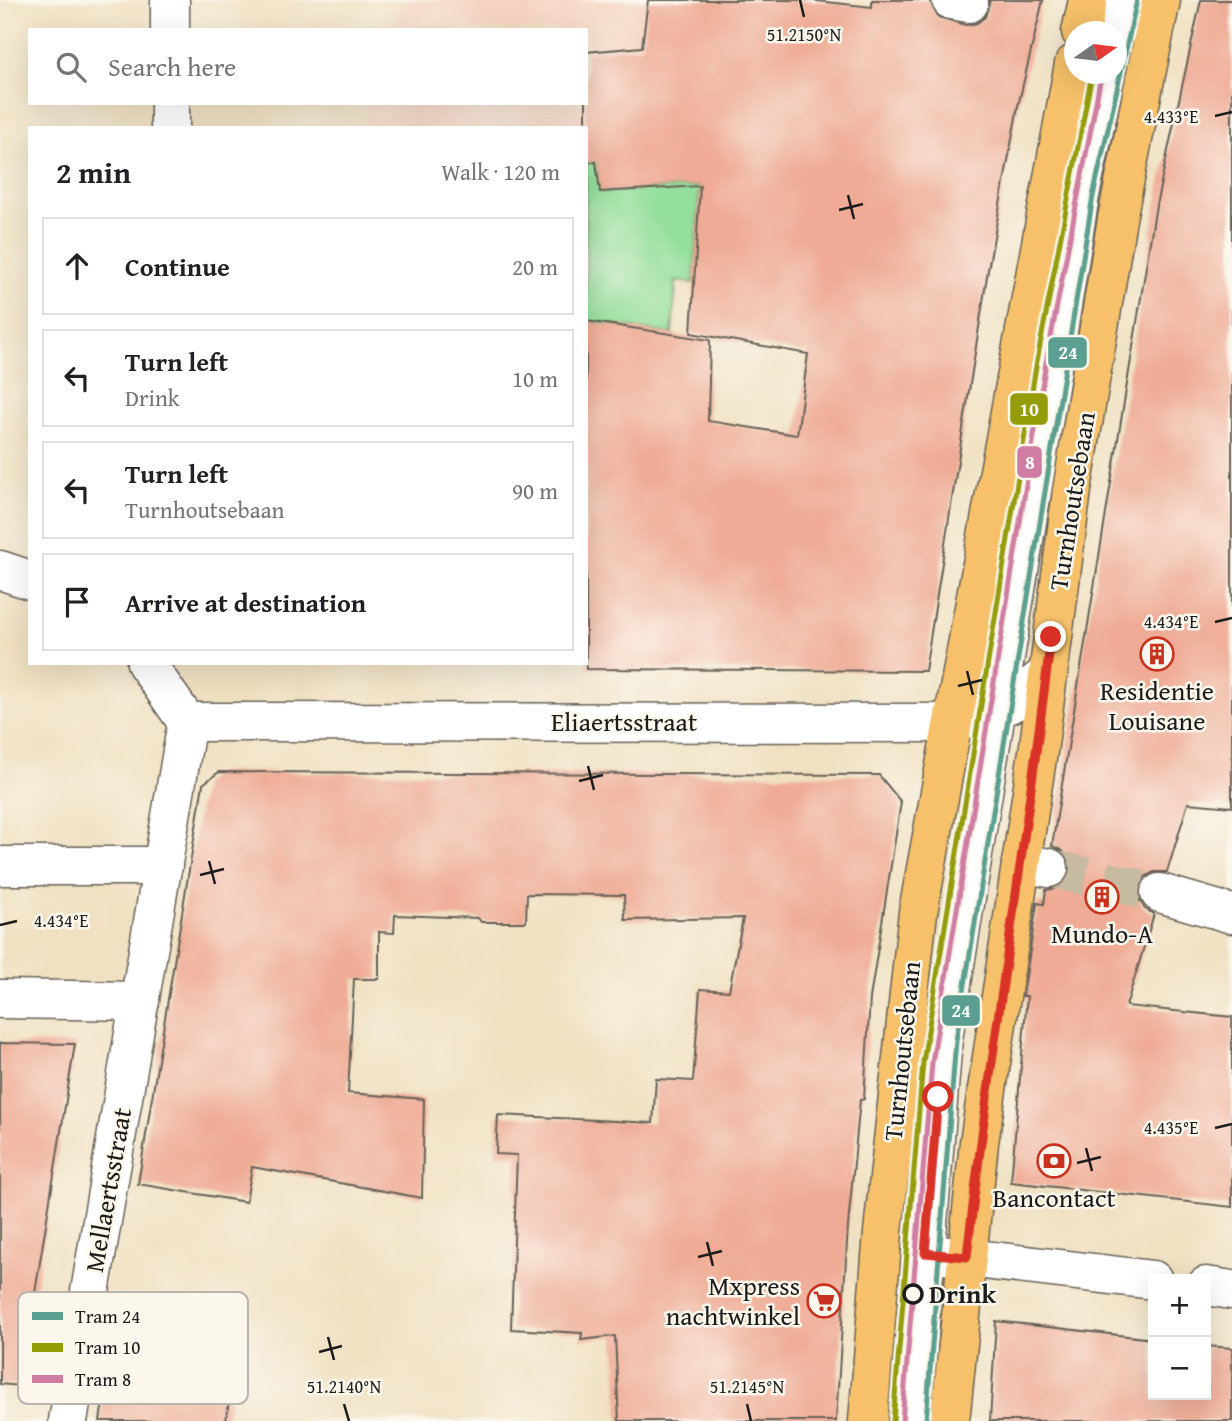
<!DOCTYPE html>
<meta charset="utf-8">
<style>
:root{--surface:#fff;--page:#f6f6f6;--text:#202124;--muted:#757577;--line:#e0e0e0}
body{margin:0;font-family:"Gentium Book Plus",serif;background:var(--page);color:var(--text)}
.controls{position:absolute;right:21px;bottom:21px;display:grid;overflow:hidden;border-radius:0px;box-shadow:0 7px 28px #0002}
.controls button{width:63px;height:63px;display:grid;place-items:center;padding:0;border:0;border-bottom:2px solid var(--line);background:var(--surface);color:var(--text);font:35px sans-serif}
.compass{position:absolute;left:1064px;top:21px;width:63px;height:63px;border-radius:50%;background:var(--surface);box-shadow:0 7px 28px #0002;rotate:76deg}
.stop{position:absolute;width:21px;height:21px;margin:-16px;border:5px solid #d93025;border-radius:50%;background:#fff}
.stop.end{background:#d93025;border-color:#fff;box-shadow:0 2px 7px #0008}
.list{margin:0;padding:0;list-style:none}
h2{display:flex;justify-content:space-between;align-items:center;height:91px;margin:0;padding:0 28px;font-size:30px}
h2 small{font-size:23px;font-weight:400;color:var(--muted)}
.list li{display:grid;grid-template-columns:46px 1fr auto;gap:21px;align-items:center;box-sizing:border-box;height:98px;margin:0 14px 14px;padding:0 14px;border:2px solid var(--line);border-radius:0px}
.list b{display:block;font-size:26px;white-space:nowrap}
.list p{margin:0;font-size:23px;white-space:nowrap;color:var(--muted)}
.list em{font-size:23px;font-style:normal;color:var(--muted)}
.icon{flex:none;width:38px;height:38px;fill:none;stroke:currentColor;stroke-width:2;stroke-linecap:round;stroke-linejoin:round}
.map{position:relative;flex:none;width:1232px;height:1421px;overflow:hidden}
.search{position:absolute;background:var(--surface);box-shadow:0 7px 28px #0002;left:28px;top:28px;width:560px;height:77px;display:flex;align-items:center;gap:18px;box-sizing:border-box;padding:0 24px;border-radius:0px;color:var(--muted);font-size:26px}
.panel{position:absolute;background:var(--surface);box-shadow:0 7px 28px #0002;left:28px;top:126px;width:560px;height:539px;border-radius:0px}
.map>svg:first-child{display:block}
.built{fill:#f5d3c1}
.green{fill:#93df9b;stroke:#587e5c;stroke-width:2}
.building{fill:#efab95}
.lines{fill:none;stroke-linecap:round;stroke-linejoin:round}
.minor-tunnel{stroke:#c6baa1;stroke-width:38;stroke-dasharray:38 19;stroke-linecap:butt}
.minor-casing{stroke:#666156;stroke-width:41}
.major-casing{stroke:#666156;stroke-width:41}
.minor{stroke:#fff;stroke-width:38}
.major{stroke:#f6c16b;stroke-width:38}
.tram-1-casing{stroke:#fbf7ec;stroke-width:10}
.tram-2-casing{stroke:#fbf7ec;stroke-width:10}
.tram-3-casing{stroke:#fbf7ec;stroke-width:10}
.tram-1{stroke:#5a9f8f;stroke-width:5}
.tram-2{stroke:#949c08;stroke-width:5}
.tram-3{stroke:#cf7da3;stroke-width:5}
.route{stroke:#d93025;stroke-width:9}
.ticks{fill:none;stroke:#1c1c1c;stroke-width:2.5}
.stop-dot{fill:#fbf7ec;stroke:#1c1c1c;stroke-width:3.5}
.labels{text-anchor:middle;stroke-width:5;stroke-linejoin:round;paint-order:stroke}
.street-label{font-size:26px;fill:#1c1c1c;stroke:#fbf7ec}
.poi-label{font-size:26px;fill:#1c1c1c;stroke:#fbf7ec}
.stop-label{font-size:26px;font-weight:bold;fill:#1c1c1c;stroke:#fbf7ec;text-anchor:start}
.key{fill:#fbf7ec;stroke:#b8b5ae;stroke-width:2}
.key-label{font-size:19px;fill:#1c1c1c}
.ticks-label{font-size:18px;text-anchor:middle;fill:#1c1c1c;stroke:#fbf7ec;stroke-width:5;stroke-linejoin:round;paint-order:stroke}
.line-badge{stroke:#fbf7ec;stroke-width:2.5}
.badge-label{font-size:19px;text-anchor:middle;font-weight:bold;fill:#fff}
</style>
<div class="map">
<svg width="1232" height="1421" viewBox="0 0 1232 1421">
<rect width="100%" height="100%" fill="#fbf7ec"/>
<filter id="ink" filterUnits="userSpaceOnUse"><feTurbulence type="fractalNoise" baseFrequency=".0143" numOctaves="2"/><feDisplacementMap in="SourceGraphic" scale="14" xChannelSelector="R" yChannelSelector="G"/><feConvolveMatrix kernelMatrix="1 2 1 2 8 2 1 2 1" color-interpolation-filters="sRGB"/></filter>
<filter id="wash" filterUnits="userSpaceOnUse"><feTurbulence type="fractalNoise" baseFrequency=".00686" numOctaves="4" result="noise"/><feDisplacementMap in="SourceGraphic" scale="28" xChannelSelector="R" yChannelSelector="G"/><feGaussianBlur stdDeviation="1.57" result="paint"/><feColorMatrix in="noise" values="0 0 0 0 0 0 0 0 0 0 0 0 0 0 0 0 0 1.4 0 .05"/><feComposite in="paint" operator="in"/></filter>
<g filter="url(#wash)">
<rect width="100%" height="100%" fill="#f0e1c2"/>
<path class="built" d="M408 0H714L700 153 586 162V128H365V103H586V30H386Z"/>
<path class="green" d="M586 162H596L601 192 700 186 694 283 676 281 672 334 586 321Z"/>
<g id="blocks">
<g class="building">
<path d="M648 0H807L872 7V0H930L938 17 966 25 977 23 985 17 990 0H1043L1018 106 988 270 925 671 586 669V321L710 340 708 421 797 435 808 354 691 333 700 186 600 192 596 162H586V52L642 47Z"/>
<path d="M1201 0H1232V807L1188 803 1167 872H1154L1145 877 1139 886V899L1145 909 1154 914 1126 1006 1232 1017V1207L1011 1182 1027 996H1023L1037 903 1044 904 1046 890 1057 888 1065 883 1070 872 1069 860 1063 851 1052 846 1060 797 1156 205Z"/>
<path d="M219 772 879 775 901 802 870 998 864 1099 860 1100 848 1226 836 1421H619L615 1336 581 1340 582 1333 511 1329 517 1155 496 1154 498 1115 653 1123 656 1079 693 1081 700 989 729 991 743 918 625 920 624 895 527 894 526 922H481L478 918 395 915 394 933 379 932V979H354L348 1093 424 1099 422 1198 252 1167 246 1202 138 1184 203 784Z"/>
<path d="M0 1043 75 1044 20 1386 0 1384Z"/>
<path d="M996 1321 1153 1339V1395H1206V1346L1232 1348V1421H990Z"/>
<path d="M115 1326 237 1347 226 1421H100Z"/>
</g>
</g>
</g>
<g filter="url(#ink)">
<use href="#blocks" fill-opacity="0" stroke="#666156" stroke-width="2"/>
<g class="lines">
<path class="minor-tunnel" d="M1049 868 1160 893"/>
<defs>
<g id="minor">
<path d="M170 0V30"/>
<path d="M951 0 969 3"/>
<path d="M1116 32 1123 0"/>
<path d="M170 103V128"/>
<path d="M0 570 30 580"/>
<path d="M187 722 954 723 1010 704 1047 674"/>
<path d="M1021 863 1049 868"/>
<path d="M0 866H163"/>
<path d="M1160 893 1232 914"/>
<path d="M0 999 140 1001"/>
<path d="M933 1254 1153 1280"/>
<path d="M1206 1286 1232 1290"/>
<path d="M68 1421 187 722 146 663"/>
<path d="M912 1421 943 1039 1080 195 1106 74"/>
</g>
<g id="major">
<path d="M1081 32 1088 0"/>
<path d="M868 1421 883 1232 918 912 1074 64"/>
<path d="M950 1421 979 1143 1039 745 1072 490 1117 219 1161 0"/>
</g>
</defs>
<use href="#minor" class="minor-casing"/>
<use href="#major" class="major-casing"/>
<use href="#minor" class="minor"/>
<use href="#major" class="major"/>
<defs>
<path id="tram-1" d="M926 1421 956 1040 1093 196 1137 0"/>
<path id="tram-2" d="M893 1421 923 1062 1036 366 1092 74"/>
<path id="tram-3" d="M902 1421 932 1063 1045 368 1101 76"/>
</defs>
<use href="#tram-1" class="tram-1-casing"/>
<use href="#tram-2" class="tram-2-casing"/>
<use href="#tram-3" class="tram-3-casing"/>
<use href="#tram-1" class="tram-1"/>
<use href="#tram-2" class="tram-2"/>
<use href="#tram-3" class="tram-3"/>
</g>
</g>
<g class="lines" filter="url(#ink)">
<path class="route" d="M938 1097 925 1253 967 1257C990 1050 1026 844 1051 637"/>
</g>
<path class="ticks" d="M800 0 804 17M1215 116 1232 112M848 195 854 219M839 210 863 204M1215 622 1232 618M967 671 973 695M958 686 982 680M588 766 594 790M579 781 603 775M209 861 215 884M200 875 224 869M0 925 17 921M1215 1128 1232 1124M1086 1148 1092 1171M1077 1163 1101 1157M707 1242 713 1266M698 1257 722 1251M328 1337 334 1360M319 1352 342 1346M344 1404 349 1421M747 1404 751 1421"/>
<defs>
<symbol id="building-ring" viewBox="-11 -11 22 22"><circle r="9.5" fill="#fbf7ec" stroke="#c8321e" stroke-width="1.5"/><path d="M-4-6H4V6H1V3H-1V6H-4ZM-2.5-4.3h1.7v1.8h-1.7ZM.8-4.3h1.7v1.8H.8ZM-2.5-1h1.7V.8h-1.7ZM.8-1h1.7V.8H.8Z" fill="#c8321e"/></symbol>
<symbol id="bank-ring" viewBox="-11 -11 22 22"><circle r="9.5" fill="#fbf7ec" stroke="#c8321e" stroke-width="1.5"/><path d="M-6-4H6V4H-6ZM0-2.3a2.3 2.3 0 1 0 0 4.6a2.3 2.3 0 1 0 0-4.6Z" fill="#c8321e"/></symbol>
<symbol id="supermarket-ring" viewBox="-11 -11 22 22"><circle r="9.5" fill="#fbf7ec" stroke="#c8321e" stroke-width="1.5"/><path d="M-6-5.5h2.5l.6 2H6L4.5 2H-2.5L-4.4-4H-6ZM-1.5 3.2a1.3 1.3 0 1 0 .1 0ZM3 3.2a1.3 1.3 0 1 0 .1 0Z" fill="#c8321e"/></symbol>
</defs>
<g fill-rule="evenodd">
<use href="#building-ring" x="1138" y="635" width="38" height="38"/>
<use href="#building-ring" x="1083" y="878" width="38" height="38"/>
<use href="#bank-ring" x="1035" y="1142" width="38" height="38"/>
<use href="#supermarket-ring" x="805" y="1282" width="38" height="38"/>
</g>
<circle class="stop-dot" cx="913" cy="1294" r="9"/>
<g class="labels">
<g class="street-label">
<text transform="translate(1072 501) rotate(-81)" y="9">Turnhoutsebaan</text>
<text x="624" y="731">Eliaertsstraat</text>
<text transform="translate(902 1051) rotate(-84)" y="9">Turnhoutsebaan</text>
<text transform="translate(108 1190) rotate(-80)" y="9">Mellaertsstraat</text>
</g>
<g class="poi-label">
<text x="1157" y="700">Residentie<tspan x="1157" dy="30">Louisane</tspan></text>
<text x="1102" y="943">Mundo-A</text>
<text x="1054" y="1207">Bancontact</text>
<text x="800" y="1295" text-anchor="end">Mxpress<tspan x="800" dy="30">nachtwinkel</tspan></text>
</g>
<g class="stop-label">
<text x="929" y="1303">Drink</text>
</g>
</g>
<rect x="18" y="1292" width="230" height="112" rx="10" class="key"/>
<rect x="32" y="1312" width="31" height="8" fill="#5a9f8f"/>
<rect x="32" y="1343" width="31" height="9" fill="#949c08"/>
<rect x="32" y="1375" width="31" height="8" fill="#cf7da3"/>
<g class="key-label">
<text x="75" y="1323">Tram 24</text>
<text x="75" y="1354">Tram 10</text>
<text x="75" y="1386">Tram 8</text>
</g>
<g class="ticks-label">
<text x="804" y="41">51.2150°N</text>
<text x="1171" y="123">4.433°E</text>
<text x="1171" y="628">4.434°E</text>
<text x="61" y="927">4.434°E</text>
<text x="1171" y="1134">4.435°E</text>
<text x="344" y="1393">51.2140°N</text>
<text x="747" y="1393">51.2145°N</text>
</g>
<g class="line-badge">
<rect x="1047" y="336" width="41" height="33" rx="7" fill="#5a9f8f"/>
<rect x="1009" y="392" width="40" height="34" rx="7" fill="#949c08"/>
<rect x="1016" y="445" width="27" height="34" rx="7" fill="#cf7da3"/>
<rect x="941" y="994" width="40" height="33" rx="7" fill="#5a9f8f"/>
</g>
<g class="badge-label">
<text x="1068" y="359">24</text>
<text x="1029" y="416">10</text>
<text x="1030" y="469">8</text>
<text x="961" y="1017">24</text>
</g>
</svg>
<div class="controls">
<button>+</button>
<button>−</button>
</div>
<svg class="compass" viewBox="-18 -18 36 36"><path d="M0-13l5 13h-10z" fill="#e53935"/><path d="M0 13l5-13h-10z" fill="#757577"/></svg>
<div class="stop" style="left:938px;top:1097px"></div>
<div class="stop end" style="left:1051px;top:637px"></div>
<div class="search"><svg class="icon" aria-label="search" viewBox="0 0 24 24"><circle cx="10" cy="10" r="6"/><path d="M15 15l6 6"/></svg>Search here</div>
<section class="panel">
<h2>2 min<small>Walk · 120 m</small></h2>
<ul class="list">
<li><svg class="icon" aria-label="ahead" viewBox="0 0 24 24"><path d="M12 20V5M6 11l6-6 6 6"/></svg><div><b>Continue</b></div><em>20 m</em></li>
<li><svg class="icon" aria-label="left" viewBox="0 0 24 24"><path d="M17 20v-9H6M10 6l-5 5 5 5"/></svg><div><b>Turn left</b><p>Drink</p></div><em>10 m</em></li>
<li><svg class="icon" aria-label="left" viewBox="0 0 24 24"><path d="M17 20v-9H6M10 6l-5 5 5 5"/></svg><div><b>Turn left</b><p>Turnhoutsebaan</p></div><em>90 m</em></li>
<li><svg class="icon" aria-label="arrive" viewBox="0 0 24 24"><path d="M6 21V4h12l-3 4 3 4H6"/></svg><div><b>Arrive at destination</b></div></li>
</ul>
</section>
</div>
